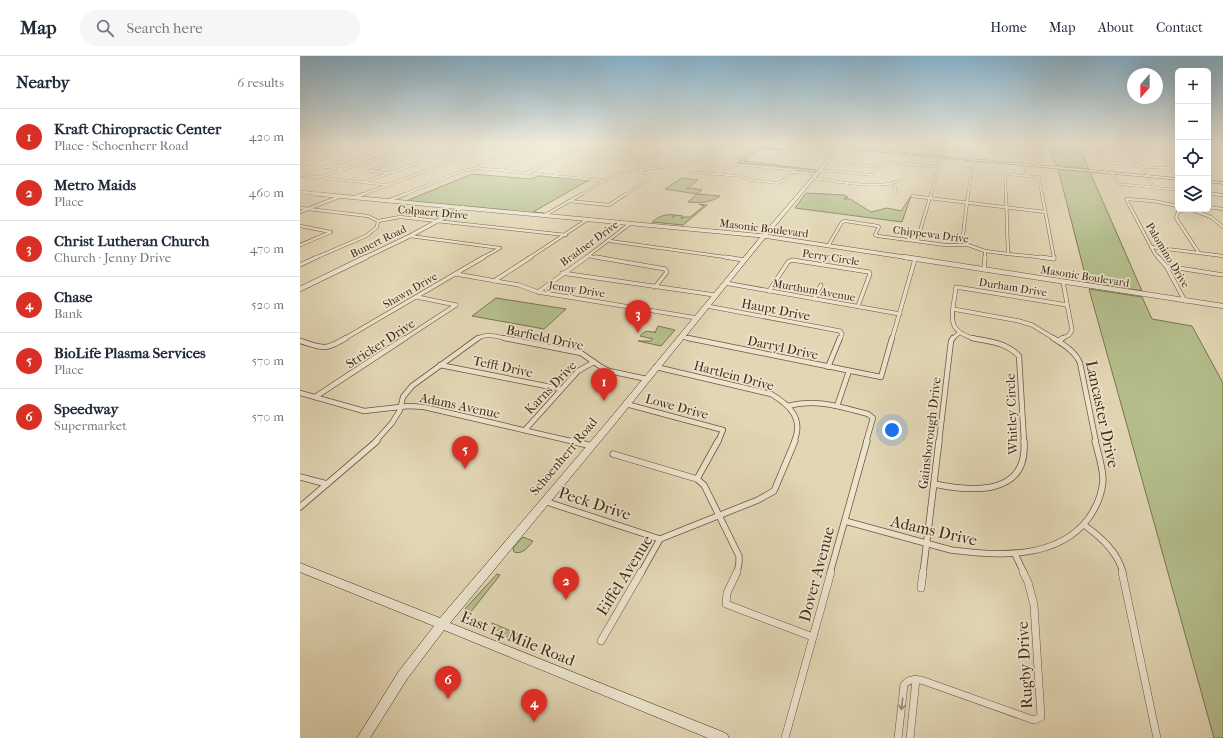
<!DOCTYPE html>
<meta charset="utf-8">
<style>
:root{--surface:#fff;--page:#f6f6f7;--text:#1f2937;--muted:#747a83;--line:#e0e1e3;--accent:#d93025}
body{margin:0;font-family:"IM FELL French Canon",serif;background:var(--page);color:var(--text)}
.controls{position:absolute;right:12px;top:12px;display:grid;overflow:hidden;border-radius:6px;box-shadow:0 4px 16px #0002}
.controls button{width:36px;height:36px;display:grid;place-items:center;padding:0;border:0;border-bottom:1px solid var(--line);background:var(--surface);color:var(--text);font:20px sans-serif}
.compass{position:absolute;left:827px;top:12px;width:36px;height:36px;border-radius:50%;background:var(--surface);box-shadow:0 4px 16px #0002;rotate:201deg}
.you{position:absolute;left:592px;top:374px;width:14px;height:14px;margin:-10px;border:3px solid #fff;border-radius:50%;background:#1a73e8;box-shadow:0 0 0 6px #1a73e833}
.badge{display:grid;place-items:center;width:26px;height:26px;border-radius:50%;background:var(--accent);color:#fff;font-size:13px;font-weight:700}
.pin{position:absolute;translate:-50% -33px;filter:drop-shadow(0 1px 2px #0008)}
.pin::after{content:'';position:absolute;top:21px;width:14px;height:12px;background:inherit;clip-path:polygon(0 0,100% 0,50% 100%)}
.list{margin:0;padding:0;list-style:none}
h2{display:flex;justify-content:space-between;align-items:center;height:52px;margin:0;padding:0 16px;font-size:17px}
h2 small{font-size:13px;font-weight:400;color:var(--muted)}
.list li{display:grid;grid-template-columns:26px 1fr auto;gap:12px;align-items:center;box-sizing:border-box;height:56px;padding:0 16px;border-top:1px solid var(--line)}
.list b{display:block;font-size:15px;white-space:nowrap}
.list p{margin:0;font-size:13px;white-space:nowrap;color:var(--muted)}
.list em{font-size:13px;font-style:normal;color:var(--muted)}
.icon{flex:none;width:22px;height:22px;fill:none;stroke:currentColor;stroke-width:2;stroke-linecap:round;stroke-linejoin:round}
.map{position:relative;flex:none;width:923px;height:682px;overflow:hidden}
header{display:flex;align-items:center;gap:24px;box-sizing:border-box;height:56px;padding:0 20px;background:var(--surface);border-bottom:1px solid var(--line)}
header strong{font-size:19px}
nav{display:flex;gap:22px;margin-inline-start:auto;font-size:14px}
.search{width:280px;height:36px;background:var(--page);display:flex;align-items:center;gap:10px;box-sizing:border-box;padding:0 14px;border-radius:22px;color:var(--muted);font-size:15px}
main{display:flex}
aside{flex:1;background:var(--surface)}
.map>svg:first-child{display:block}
.green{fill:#b4be8c;stroke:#7c7551}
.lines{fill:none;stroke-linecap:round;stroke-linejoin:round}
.minor-far5-casing{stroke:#6b563e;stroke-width:2.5}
.minor-far4-casing{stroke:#6b563e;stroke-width:3.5}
.minor-far3-casing{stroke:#6b563e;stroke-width:4.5}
.minor-far2-casing{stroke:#6b563e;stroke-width:6}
.minor-far1-casing{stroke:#6b563e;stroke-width:7}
.minor-casing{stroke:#6b563e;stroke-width:8}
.tertiary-far2-casing{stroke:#6b563e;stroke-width:3.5}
.tertiary-far1-casing{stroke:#6b563e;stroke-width:4.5}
.tertiary-casing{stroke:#6b563e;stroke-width:5.5}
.secondary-casing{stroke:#432c16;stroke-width:1}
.minor-far5{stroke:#ece4ce;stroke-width:2}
.minor-far4{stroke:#ece4ce;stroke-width:2.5}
.minor-far3{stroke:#ece4ce;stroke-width:3.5}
.minor-far2{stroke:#ece4ce;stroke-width:4.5}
.minor-far1{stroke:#ece4ce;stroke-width:5.5}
.minor{stroke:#ece4ce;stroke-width:7}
.tertiary-far2{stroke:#ece4ce;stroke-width:3}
.tertiary-far1{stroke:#ece4ce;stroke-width:3.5}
.tertiary{stroke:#ece4ce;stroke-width:4.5}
.secondary{fill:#ece4ce;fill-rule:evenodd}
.oneway{stroke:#988872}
.labels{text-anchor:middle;stroke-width:3.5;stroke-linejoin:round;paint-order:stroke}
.far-street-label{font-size:11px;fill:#432c16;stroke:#ece4ce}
.street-label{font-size:13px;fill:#432c16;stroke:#ece4ce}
.near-street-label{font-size:16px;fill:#432c16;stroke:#ece4ce}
</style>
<header>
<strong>Map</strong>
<div class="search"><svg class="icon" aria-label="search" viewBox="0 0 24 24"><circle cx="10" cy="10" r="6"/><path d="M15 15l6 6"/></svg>Search here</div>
<nav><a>Home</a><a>Map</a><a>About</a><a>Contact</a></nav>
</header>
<main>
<aside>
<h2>Nearby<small>6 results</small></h2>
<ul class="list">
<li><span class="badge">1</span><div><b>Kraft Chiropractic Center</b><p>Place · Schoenherr Road</p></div><em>420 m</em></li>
<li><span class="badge">2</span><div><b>Metro Maids</b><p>Place</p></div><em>460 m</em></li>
<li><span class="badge">3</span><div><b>Christ Lutheran Church</b><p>Church · Jenny Drive</p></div><em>470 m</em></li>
<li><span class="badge">4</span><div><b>Chase</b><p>Bank</p></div><em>520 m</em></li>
<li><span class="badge">5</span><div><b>BioLife Plasma Services</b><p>Place</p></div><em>570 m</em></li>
<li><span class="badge">6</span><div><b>Speedway</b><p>Supermarket</p></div><em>570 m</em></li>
</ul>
</aside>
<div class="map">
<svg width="923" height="682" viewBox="0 0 923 682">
<rect width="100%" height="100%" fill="#e2d6b4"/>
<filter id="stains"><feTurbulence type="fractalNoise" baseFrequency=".005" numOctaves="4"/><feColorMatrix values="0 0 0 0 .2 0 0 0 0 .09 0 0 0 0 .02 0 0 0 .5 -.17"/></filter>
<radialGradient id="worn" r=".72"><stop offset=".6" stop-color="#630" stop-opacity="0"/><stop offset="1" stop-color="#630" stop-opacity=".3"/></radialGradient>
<g class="green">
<path d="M488 88 493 89 491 92 489 93 490 94 460 93 444 105 516 114 514 117 497 116 495 113 437 107 446 102 445 101 457 91 485 93 490 90Z"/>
<path d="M748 88H778L789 113 755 109Z"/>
<path d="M758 113 790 116 842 235 787 226Z"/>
<path d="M172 118 231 123 238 120 289 124 233 156 244 157 242 158 106 145Z"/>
<path d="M382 122 398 124 386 133 391 132 402 134 397 138 420 140C411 147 399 147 388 146L397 138 365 133Z"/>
<path d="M506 137 544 139 548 141 544 143H550L571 156 587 152 601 155 611 140 602 166 495 152Z"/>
<path d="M399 148 407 149 383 169 352 166C360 160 364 158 375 159L372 162 376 159 383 160 381 163 384 161H390L404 150Z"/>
<path d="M789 233 842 241 852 263 892 270 923 327V682H914Z"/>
<path d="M196 242 266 253 244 273 172 260Z"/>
<path d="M358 270 375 274 361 290 338 285H351L353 283 340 280C346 273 348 276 355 276V277Z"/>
<path d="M223 481 233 485C228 491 223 499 214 496L213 492Z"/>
<path d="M197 518 200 519 170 557 164 554Z"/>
<path d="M192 567 223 580 219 585 214 586 193 571Z"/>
</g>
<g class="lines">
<defs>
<g id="minor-far5">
<path d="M607 88 731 99"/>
<path d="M704 88 705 98"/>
<path d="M733 88 735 97 731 99 736 102 738 109"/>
<path d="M795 88 806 106 838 110"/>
<path d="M822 88 838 110 844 113 849 120"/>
<path d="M852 88 871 112"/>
<path d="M0 90 7 88"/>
<path d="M27 90 36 88"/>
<path d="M908 90 923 91"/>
<path d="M60 91 78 93"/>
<path d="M600 96 604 88"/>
<path d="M859 96 875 97"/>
<path d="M324 98C347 101 367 103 389 92"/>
<path d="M139 101 155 103"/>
<path d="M537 107 578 111"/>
<path d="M725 108 726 119"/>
<path d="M25 111 96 88"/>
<path d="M25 111 41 113"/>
<path d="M841 111 871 112"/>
<path d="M178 112 304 125"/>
<path d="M200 114 261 88"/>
<path d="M520 114 572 119 582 106 639 111"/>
<path d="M69 115 147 88"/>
<path d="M70 115 87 117"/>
<path d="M390 116 440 120 451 124 477 127 484 124 495 114 433 108"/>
<path d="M494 116 516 118"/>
<path d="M811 116 819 128 878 134"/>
<path d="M226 117 290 88"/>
<path d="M420 118 459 88"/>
<path d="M0 119 86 129"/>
<path d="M253 120 318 88"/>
<path d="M17 122 122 88"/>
<path d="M278 122 344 88"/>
<path d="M513 122C532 125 586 135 601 123 608 117 608 105 611 97"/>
<path d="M849 124 855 132"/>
<path d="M64 126 172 88"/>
<path d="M588 127 595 131 596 137"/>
<path d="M908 137 920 139"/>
<path d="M61 139 197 88"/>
<path d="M103 139 162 115 178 112 183 107 232 88"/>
<path d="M280 139 318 117 393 107 422 88"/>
<path d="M325 139 350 122V119L343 116 337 107 370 88"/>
<path d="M631 139 639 111 637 106 639 100"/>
<path d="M668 139 675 88"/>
<path d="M706 139 705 118 739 121 742 139"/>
</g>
<g id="minor-far4">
<path d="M706 138 708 198"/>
<path d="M742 138 754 202"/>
<path d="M913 138 923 139"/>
<path d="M612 140 745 156"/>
<path d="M55 141 64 138"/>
<path d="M90 144 106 138"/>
<path d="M269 145 309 149 326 138"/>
<path d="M908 151 923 153"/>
<path d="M0 152 68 160 78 165 100 161 266 179"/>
<path d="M886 153 878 156 876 162 899 197"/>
<path d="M890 153 911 161 923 171"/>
<path d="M0 156 41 140"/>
<path d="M245 159 282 138"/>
<path d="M0 170 31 176"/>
<path d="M110 180 200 192"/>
<path d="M310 185 432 202"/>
<path d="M617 185 631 138"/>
<path d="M0 189 31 176"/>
<path d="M668 189 664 185 663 179 668 138"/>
<path d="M528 190 542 166 545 165 578 170 579 171 575 179 578 180 645 189H668L685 195 708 198"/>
<path d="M851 191 923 200"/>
<path d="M708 198 748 202"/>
<path d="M288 200 302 202"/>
<path d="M15 202 66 180 77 171 78 165"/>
<path d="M182 202 200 192"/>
<path d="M229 202 288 163"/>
<path d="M285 202 331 167"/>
<path d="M685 202V195"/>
<path d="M859 202 855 198 826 143 853 145 878 150"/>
</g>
<g id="minor-far3">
<path d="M296 201 365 213 367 216 355 231"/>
<path d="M425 201 444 204"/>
<path d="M740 201 754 203V201"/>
<path d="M858 201 866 210 885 245"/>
<path d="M0 209 17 201"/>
<path d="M866 210 923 219"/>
<path d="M684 214 685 201"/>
<path d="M262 217 415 239"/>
<path d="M156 218 219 229 238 236 397 262"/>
<path d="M194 225 231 201"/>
<path d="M425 227 600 258"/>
<path d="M469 235 488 206 492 204 569 216 570 218 558 250"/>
<path d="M238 236 287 201"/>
<path d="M117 241 156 249"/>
<path d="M514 243 521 229"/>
<path d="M407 250 540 275 542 278 540 283"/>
<path d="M653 253 719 265 732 269 755 283"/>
<path d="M382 281 393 283"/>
<path d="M44 283 184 201"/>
<path d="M104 283 156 249"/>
<path d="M177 283C186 276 198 281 209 283"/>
<path d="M592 283 615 203"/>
<path d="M652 283 659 277"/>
<path d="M677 283C643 276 653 258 656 231L767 249"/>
<path d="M761 283 769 279 772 274 763 226"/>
</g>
<g id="minor-far2">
<path d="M204 282 281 297 301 311 309 315 347 323"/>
<path d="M388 282 581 321 592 282"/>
<path d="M672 282C690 286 706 286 719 300L724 386"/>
<path d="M753 282C764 289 775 295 780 307L796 386"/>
<path d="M0 285C24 292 24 295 46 282"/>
<path d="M758 285 763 282"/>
<path d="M140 309 261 333"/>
<path d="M356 311 471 338C490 349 504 363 494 386"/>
<path d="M528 311 540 282"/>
<path d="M0 337 64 355 109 350 124 351 275 386"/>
<path d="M15 341 105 282"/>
<path d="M326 348 423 374 418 386"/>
<path d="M488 350C516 342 541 351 568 358L573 362 566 386"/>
<path d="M537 350 549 315"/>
<path d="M225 374 278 315 294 306"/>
<path d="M75 386 92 367 100 354 103 341 112 330 178 282"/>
<path d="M639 386 651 285 653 282"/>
</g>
<g id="minor-far1">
<path d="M271 385 292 390"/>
<path d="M418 385 397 423 404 429 439 500V507L437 517"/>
<path d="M313 398 397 423"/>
<path d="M0 421 27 428"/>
<path d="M634 428C673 436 728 440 724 385"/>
<path d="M244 445 360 483"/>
<path d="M0 451 77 385"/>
<path d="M545 465 651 494C696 500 757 504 788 463 796 452 802 439 803 424 803 412 798 397 795 385"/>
<path d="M784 469C801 481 818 496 823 517"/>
<path d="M715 498 724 517"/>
<path d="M341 517 360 483 458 444 474 435 495 385"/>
<path d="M530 517 567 385"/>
<path d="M623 517 639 385"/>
</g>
<g id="minor">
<path d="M437 516 427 537 426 548 513 581"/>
<path d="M822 516 857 682"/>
<path d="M621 532 623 516"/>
<path d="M301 585 341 516"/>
<path d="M485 682 531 516"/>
<path d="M598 682 604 629C609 622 616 623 624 625L731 663 735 664 741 661 734 549 728 526 723 516"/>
<path d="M610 682 616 623"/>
</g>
<g id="tertiary-far2">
<path d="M0 109 69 88"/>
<path d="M0 136 28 139"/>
</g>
<g id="tertiary-far1">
<path d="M17 138 464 180 610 202"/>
<path d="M64 202 110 180 163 151"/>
</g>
<g id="tertiary">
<path d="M604 201 923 250"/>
<path d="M0 233 66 201"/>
</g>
<g id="secondary">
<path d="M503 88 538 90 540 88H543L541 91 878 122V124L540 92 466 181 314 369 150 567 423 676 427 678 429 682H408L144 574 107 623 70 682H57L99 615 134 570 0 516V507L140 562 308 365 462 179 537 92Z"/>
<path d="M908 124 923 126V128L908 126Z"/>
</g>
</defs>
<use href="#minor-far5" class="minor-far5-casing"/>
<use href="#minor-far4" class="minor-far4-casing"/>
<use href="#minor-far3" class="minor-far3-casing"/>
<use href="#minor-far2" class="minor-far2-casing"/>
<use href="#minor-far1" class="minor-far1-casing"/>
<use href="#minor" class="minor-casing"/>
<use href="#tertiary-far2" class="tertiary-far2-casing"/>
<use href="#tertiary-far1" class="tertiary-far1-casing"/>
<use href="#tertiary" class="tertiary-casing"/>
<use href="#secondary" class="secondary-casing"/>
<use href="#minor-far5" class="minor-far5"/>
<use href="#minor-far4" class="minor-far4"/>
<use href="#minor-far3" class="minor-far3"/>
<use href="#minor-far2" class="minor-far2"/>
<use href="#minor-far1" class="minor-far1"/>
<use href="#minor" class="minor"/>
<use href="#tertiary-far2" class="tertiary-far2"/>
<use href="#tertiary-far1" class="tertiary-far1"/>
<use href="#tertiary" class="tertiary"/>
<use href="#secondary" class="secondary"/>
</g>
<defs><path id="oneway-shaft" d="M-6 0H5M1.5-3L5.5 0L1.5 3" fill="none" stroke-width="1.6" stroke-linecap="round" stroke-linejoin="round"/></defs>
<use class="oneway" href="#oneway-shaft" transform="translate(602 648) rotate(97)"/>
<linearGradient id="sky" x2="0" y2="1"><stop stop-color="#87b6d2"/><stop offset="0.48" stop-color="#f2eddd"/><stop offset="1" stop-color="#f2eddd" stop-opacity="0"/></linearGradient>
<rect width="923" height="183" fill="url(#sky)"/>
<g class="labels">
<g class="far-street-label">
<text transform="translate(133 156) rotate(5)" y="4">Colpaert Drive</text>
<text transform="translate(464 172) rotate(7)" y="4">Masonic Boulevard</text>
<text transform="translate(631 178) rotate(7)" y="4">Chippewa Drive</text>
<text transform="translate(78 185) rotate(-26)" y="4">Bunert Road</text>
<text transform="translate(289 187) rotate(-36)" y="4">Bradner Drive</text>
<text transform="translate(868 199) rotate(59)" y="4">Palomino Drive</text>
<text transform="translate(531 201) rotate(9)" y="4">Perry Circle</text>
<text transform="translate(785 220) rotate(9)" y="4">Masonic Boulevard</text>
<text transform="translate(713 231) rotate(9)" y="4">Durham Drive</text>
<text transform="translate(277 233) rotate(9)" y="4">Jenny Drive</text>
<text transform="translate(110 234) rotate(-30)" y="4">Shawn Drive</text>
<text transform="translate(514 234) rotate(10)" y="4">Murthum Avenue</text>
</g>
<g class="street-label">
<text transform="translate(476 253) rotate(11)" y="5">Haupt Drive</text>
<text transform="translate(245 281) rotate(12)" y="5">Barfield Drive</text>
<text transform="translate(80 287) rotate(-33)" y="5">Stricker Drive</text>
<text transform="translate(483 291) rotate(12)" y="5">Darryl Drive</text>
<text transform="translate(203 310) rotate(12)" y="5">Tefft Drive</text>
<text transform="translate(434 319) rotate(15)" y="5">Hartlein Drive</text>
<text transform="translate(250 331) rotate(-46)" y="5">Karns Drive</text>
<text transform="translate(160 349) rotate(12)" y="5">Adams Avenue</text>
<text transform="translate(377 350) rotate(15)" y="5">Lowe Drive</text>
<text transform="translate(711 358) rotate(-92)" y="5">Whitley Circle</text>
<text transform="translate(629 377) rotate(-83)" y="5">Gainsborough Drive</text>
<text transform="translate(263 400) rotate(-50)" y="5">Schoenherr Road</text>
</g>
<g class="near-street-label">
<text transform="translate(803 358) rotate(78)" y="6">Lancaster Drive</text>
<text transform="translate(295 447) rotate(18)" y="6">Peck Drive</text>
<text transform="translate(634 474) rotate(13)" y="6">Adams Drive</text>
<text transform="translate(516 518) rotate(-75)" y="6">Dover Avenue</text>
<text transform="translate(324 519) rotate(-58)" y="6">Eiffel Avenue</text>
<text transform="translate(218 582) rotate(22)" y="6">East 14 Mile Road</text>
<text transform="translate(724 609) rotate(-93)" y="6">Rugby Drive</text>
</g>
</g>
<rect width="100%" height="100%" filter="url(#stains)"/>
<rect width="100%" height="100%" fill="url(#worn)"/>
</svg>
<div class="controls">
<button>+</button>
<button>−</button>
<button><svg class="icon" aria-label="locate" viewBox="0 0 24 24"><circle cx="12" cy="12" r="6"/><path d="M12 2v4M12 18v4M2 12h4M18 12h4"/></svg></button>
<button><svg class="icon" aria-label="layers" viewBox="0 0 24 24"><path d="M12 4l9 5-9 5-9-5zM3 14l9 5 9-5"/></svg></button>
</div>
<svg class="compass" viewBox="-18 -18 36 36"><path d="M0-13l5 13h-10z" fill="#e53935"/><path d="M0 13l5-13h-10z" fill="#747a83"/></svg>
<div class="you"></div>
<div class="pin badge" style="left:304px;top:345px">1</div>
<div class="pin badge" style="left:266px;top:544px">2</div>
<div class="pin badge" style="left:338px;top:277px">3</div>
<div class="pin badge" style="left:234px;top:666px">4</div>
<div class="pin badge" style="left:165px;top:413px">5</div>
<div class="pin badge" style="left:148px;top:643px">6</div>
</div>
</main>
